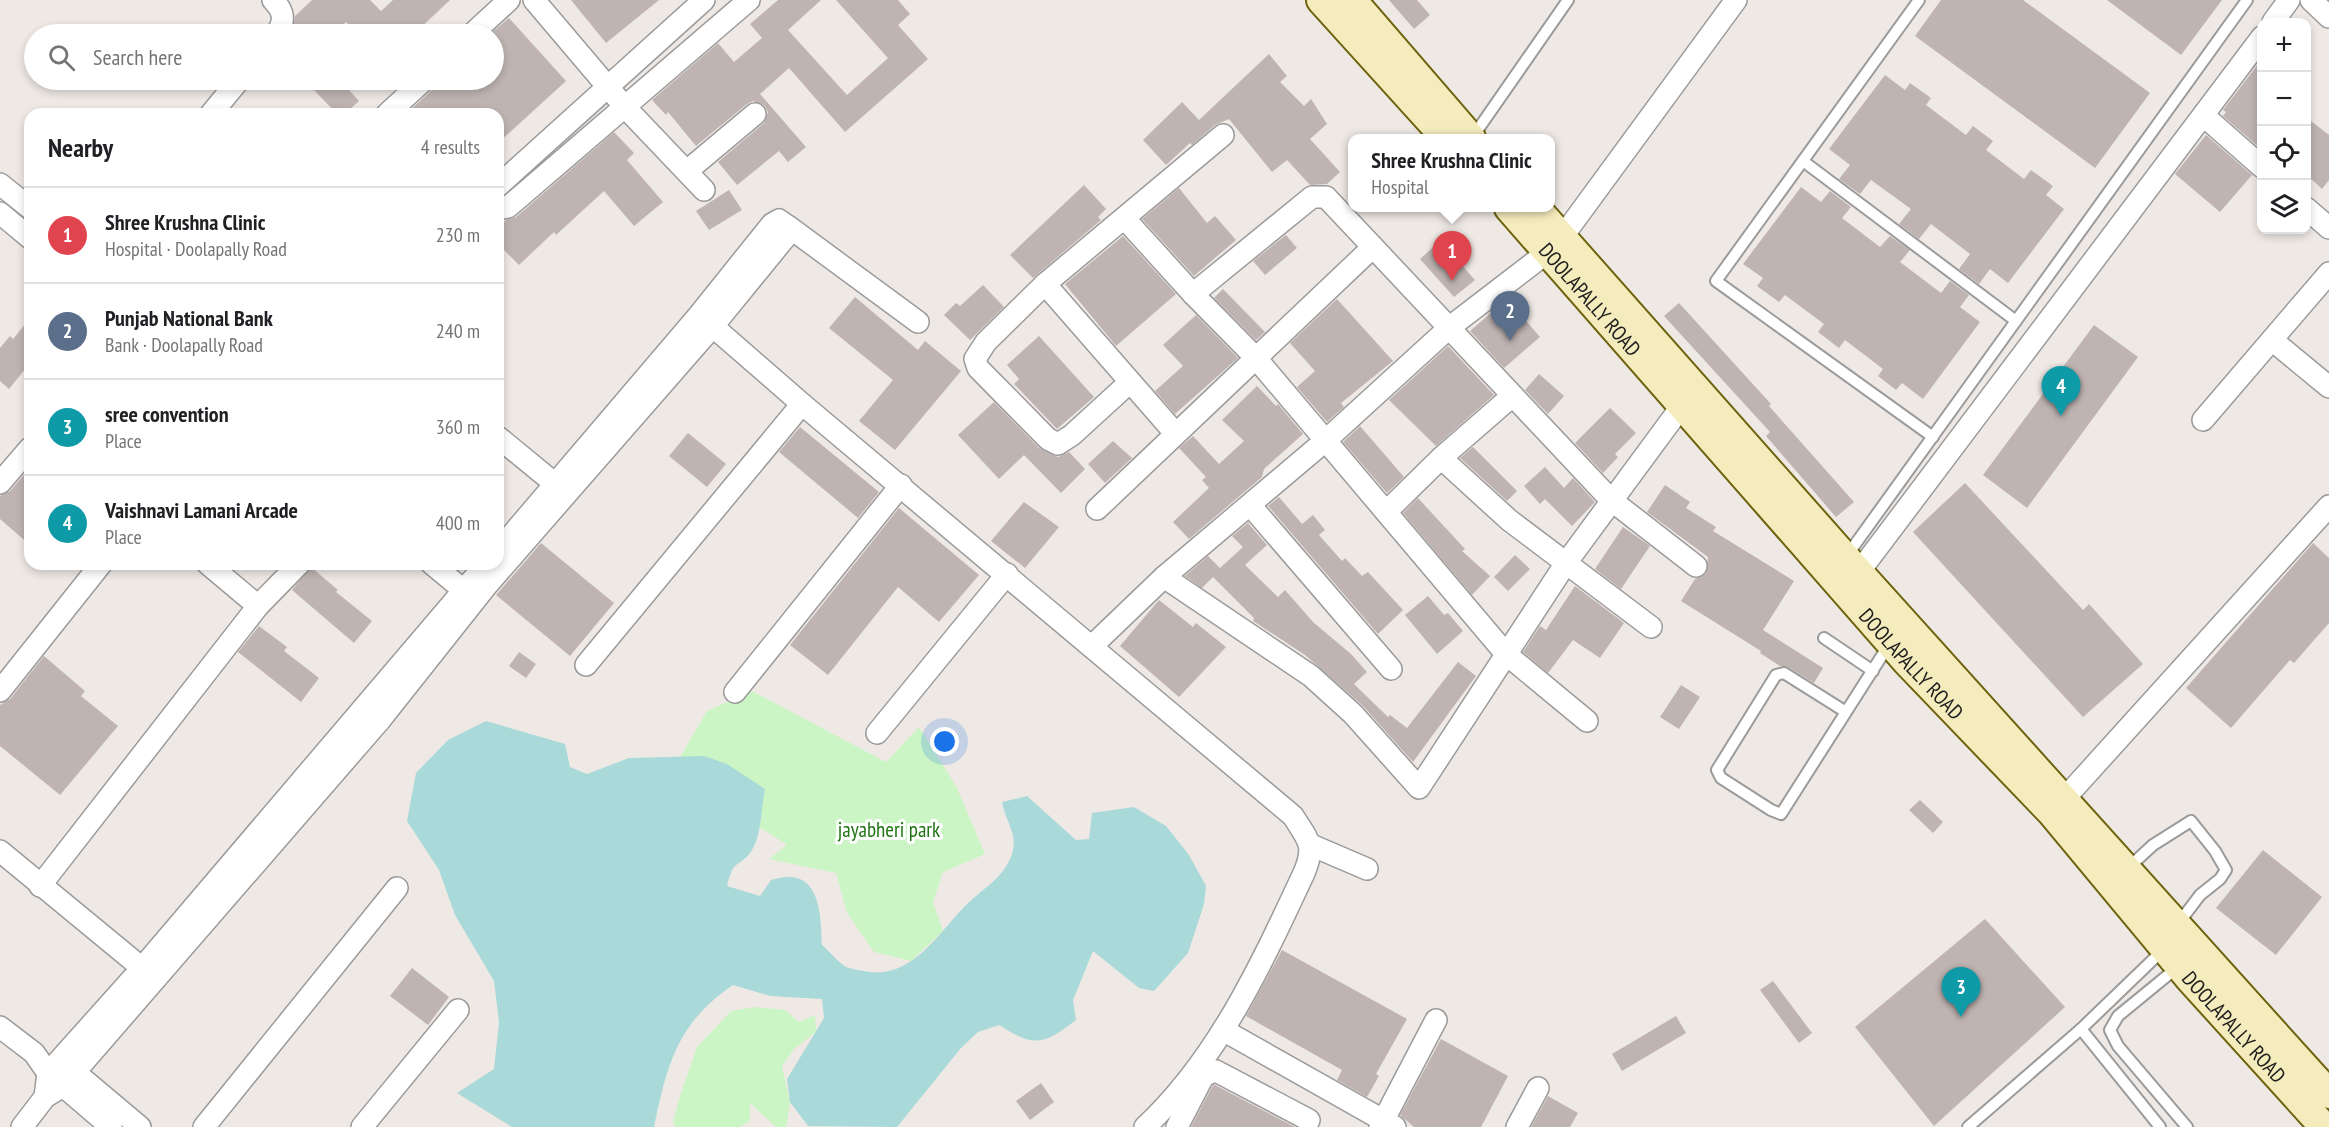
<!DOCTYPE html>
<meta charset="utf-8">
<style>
:root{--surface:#fff;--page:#f2f2f2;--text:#202124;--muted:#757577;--line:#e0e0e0;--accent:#d93025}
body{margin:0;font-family:"PT Sans Narrow",sans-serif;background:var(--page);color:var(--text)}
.controls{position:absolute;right:18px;top:18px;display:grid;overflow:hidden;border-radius:12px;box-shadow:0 3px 9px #0003}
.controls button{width:54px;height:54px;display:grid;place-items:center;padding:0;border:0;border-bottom:2px solid var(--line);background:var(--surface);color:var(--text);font:30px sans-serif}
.you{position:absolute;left:945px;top:742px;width:21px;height:21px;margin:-15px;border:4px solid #fff;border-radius:50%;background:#1a73e8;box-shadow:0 0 0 9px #1a73e833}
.badge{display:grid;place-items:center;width:39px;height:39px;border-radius:50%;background:var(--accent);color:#fff;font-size:20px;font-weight:700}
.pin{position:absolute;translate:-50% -50px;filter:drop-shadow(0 2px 3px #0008)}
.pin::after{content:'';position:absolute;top:32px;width:21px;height:18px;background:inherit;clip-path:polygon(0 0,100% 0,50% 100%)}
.popup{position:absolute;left:1348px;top:134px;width:207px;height:78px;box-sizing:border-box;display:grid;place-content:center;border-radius:12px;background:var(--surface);filter:drop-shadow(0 2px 4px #0005);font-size:20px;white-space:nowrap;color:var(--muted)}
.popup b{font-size:22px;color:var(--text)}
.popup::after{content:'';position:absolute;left:50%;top:100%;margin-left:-12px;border:12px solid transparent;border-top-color:var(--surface)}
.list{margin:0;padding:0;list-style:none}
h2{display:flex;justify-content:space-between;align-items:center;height:78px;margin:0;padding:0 24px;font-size:26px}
h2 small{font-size:20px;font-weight:400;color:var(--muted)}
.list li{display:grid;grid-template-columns:39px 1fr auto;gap:18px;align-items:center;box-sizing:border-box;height:96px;padding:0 24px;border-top:2px solid var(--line)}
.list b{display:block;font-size:22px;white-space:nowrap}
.list p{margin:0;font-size:20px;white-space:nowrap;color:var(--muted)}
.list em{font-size:20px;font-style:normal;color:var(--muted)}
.icon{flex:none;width:33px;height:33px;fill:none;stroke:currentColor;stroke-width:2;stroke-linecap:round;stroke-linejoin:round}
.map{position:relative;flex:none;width:2329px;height:1127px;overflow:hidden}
.search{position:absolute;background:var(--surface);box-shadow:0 3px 9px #0003;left:24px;top:24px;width:480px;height:66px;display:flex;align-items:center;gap:15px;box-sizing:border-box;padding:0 21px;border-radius:33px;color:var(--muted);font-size:22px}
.panel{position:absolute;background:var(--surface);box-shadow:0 3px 9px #0003;left:24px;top:108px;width:480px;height:462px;border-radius:18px}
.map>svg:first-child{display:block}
.park{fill:#ccf5c5}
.water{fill:#a9d9d9}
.building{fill:#bfb4b2}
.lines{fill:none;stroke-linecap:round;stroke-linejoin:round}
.lane-casing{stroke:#9b9b9b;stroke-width:14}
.street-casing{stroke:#9b9b9b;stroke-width:24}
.secondary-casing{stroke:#6e630d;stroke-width:32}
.lane{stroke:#fff;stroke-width:10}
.street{stroke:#fff;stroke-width:21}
.secondary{stroke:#f5ecbd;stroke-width:28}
.labels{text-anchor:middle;stroke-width:6;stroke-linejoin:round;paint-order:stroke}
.street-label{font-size:21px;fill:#1e1e1e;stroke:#fff}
.park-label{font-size:21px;fill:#207513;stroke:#fff}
</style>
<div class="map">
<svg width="2329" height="1127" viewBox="0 0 2329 1127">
<rect width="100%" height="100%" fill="#efe9e5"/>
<g class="park">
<path d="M752 691 886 762 919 727 956 786 985 854 943 872 933 902 943 931 911 961 874 952 847 913 836 873 769 859 787 845 758 826 763 795 680 757 707 711Z"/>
<path d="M755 1007 785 1010 799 1022 815 1015 816 1032 794 1049 782 1066 790 1102 786 1127H776L750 1103V1121L740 1127H676L673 1122 679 1099 697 1047 731 1011Z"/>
</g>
<path class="water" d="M486 721 565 744 570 767 587 774 629 758 704 756 727 764 765 789C761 807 762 838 750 853 735 870 734 859 727 886L760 896 771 880C777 879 784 876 790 877 822 878 821 923 822 945 829 951 838 962 846 967 851 969 859 970 864 971 909 981 936 937 963 908 980 890 1007 877 1013 850 1017 834 1005 819 1002 802L1027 796 1076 840 1089 839 1092 813 1134 807 1166 826 1189 855 1206 886 1204 904 1188 953 1154 991 1139 988 1093 951 1073 1000 1076 1020C1043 1045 1035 1048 999 1025L978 1032 961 1048 897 1127 808 1126 790 1102 787 1079 824 1018 822 999 770 996 733 985C677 1023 667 1065 654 1127H512L457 1093 494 1069 499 1022 494 981 455 915 439 870 407 821 416 773 448 740Z"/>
<g class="building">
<path d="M312 0H370L381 11 393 0H450L414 34H361L346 22 333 34H294L292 32 295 16Z"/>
<path d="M571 0H659L606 43Z"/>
<path d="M778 0H821L788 30 847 95 888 58 836 0H898L910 14 898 25 928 59 845 132 789 68 760 94 806 147 788 162 779 151 737 185 718 162 764 123 768 112 764 105 753 101 747 104 696 146 668 112 666 115 652 100 718 43 734 62 762 38 750 24Z"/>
<path d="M1389 0H1417L1430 15 1414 29Z"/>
<path d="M1941 0H2023L2150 93 2095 168 1915 36Z"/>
<path d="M2107 0H2222L2181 55Z"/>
<path d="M509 18 566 81 498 143V114H406L433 89 436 80H494V34H490Z"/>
<path d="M1269 54 1287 76 1280 82 1304 106 1311 99 1327 124 1310 139 1340 172 1327 184 1310 185 1287 160 1272 172 1229 119 1215 125 1192 145 1190 143 1166 165 1143 140 1182 102 1199 120Z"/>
<path d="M2262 59V150L2223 116 2226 112 2223 110Z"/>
<path d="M1885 75 1905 90 1910 83 1931 98 1926 105 1966 135 1973 126 1993 141 1986 150 2024 179 2031 170 2053 186 2046 195 2064 209 2008 283 1990 269 1979 284 1959 269 1970 254 1931 224 1919 239 1899 224 1911 209 1871 180 1860 194 1839 179 1850 165 1829 149Z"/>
<path d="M325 80H361L349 90 359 101 345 114H337L314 90Z"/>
<path d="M2307 118 2329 135V180L2322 189 2307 175Z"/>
<path d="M614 132 634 153 627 160 663 202 634 226 604 191 556 235 554 232 519 265 498 244V228L506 220 516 217Z"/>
<path d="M2206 135 2252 175 2220 212 2175 174Z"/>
<path d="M1084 185 1106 209 1098 217 1101 220 1033 278 1010 255Z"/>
<path d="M1801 187 1821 202 1830 191 1851 207 1842 218 1880 247 1890 236 1910 250 1900 262 1941 293 1950 281 1969 295 1960 307 1980 322 1923 399 1902 383 1896 390 1878 376 1883 369 1845 340 1839 348 1818 332 1824 324 1785 295 1779 302 1757 286 1763 278 1743 264Z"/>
<path d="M1179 188 1207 223 1215 216 1236 240 1194 276 1142 219Z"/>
<path d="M729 190 742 210 709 230 696 211Z"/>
<path d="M1286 235 1297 248 1265 275 1253 261Z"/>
<path d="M1123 236 1176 294 1116 346 1065 284Z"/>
<path d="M1440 241 1475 280 1454 297 1420 259Z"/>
<path d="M983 285 1004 307 970 340 944 315 956 303 960 306Z"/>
<path d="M1223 289 1265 332 1256 340 1214 298Z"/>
<path d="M855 297 918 350 925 341 961 371 895 450 859 421 893 380 829 328Z"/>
<path d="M1337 299 1393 361 1341 403 1344 407 1327 422 1297 387 1315 371 1290 343Z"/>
<path d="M1507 299 1540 337 1504 368 1470 331Z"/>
<path d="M1679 303 1771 404 1769 406 1854 502 1836 517 1766 436 1770 432 1664 316Z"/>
<path d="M1196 315 1238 358 1175 414 1155 391 1183 366 1163 345Z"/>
<path d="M30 318V363L9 389 0 381V348L10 336 13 339Z"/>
<path d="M2094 325 2138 357 2027 508 1983 475Z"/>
<path d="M1039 336 1094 397 1057 429 1014 384 1019 379 1007 365Z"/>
<path d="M1448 346 1494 395 1436 446 1389 400Z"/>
<path d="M1539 374 1564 396 1548 414 1525 390Z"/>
<path d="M1257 386 1276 406 1278 404 1303 434 1264 469 1262 477 1189 539 1173 522 1209 488 1202 480 1206 477 1179 448 1193 436 1219 464 1244 441 1222 420Z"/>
<path d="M994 402 1039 448 1058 457 1069 452 1085 469 1061 493 1024 455 999 479 958 435Z"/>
<path d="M1610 408 1636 433 1615 454 1618 457 1603 473 1575 443Z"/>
<path d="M1360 426 1404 477 1387 493 1343 442Z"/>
<path d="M800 427 879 492 858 518 779 452Z"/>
<path d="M688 433 726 464 707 487 669 456Z"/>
<path d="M1113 441 1132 458 1105 483 1088 464Z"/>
<path d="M1473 447 1517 491 1507 501 1460 458Z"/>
<path d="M1545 467 1564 488 1573 478 1595 502 1572 526 1545 499 1540 504 1524 486Z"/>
<path d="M30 468V545L0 519V496L10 491Z"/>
<path d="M1965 483 2083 610 2089 604 2143 664 2083 717 1913 532Z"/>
<path d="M1665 485 1690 502 1686 508 1716 527 1713 531 1794 581 1763 630 1823 668 1814 683 1788 667 1780 666 1760 653 1761 651 1681 601 1695 579 1706 573 1708 557 1647 512Z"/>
<path d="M1279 497 1302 524 1313 515 1325 530 1319 535 1342 561 1345 558 1362 576 1368 572 1403 610 1378 634 1268 506Z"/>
<path d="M1418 498 1465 549 1462 551 1490 576 1472 595 1403 513Z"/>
<path d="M1024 502 1059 527 1025 568 991 541Z"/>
<path d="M899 508 979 575 939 622 898 587 828 675 790 645Z"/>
<path d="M1248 523 1267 545 1245 565 1278 597 1285 590 1313 622 1351 654 1367 672 1354 684 1388 717 1390 715 1407 728 1458 662 1476 676 1413 762 1362 705 1305 655 1253 621 1254 618 1213 577 1202 588 1185 576 1208 556 1220 568 1243 547 1232 536Z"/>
<path d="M1623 527 1650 546 1621 589 1595 569Z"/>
<path d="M541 543 614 603 570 656 496 595Z"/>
<path d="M2313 543 2329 558V623L2294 663 2290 660 2231 728 2186 688Z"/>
<path d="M1515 555 1530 569 1508 591 1494 577Z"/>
<path d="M311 567 338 590 336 592 372 621 354 643 292 590Z"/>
<path d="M1575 586 1624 623 1600 658 1573 640 1548 673 1523 652 1540 626 1546 630Z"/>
<path d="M1428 596 1444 615 1448 613 1463 631 1437 654 1405 615Z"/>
<path d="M1159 600 1193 627 1196 623 1226 647 1179 697 1120 646Z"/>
<path d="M259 626 287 647 284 651 319 678 301 702 238 652Z"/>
<path d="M519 652 536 664 526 678 509 666Z"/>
<path d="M44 656 85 691 81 696 118 726 60 795 0 746V705L10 699Z"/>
<path d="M1681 685 1700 697 1679 729 1660 717Z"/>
<path d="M1920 800 1943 822 1933 833 1909 810Z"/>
<path d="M2263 850 2322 897 2276 955 2216 908Z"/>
<path d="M1985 919 2065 1007 1934 1126 1855 1027Z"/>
<path d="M1282 950 1407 1019 1376 1074 1379 1076 1367 1097 1337 1080 1342 1070 1246 1016Z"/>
<path d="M412 968 449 997 428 1025 390 996Z"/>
<path d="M1773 981 1812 1033 1799 1043 1760 990Z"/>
<path d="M1676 1016 1686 1033 1622 1071 1612 1054Z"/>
<path d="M1441 1039 1508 1076 1481 1127H1414L1400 1115Z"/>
<path d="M1041 1083 1054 1102 1030 1120 1016 1101Z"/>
<path d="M1213 1085H1215L1295 1127H1191Z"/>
<path d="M1548 1096 1578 1113 1570 1127H1531Z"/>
</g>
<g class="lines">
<defs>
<g id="lane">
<path d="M1919 0 1716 281 1933 437"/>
<path d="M1472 138 1568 0"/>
<path d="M1803 161 2016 321"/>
<path d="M1846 557 2247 0"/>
<path d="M1824 638 1873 671"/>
<path d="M1846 712 1784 673 1776 675 1717 770 1721 778 1771 810 1781 814 1890 643"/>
<path d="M2128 868 2153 845 2191 821 2215 851 2226 870 2220 879 2200 895 2178 924"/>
<path d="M2179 966 2118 1016 2110 1030 2118 1046 2187 1127"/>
<path d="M1968 1127 2081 1029"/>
<path d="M2160 1127 2081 1029 2163 950"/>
</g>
<g id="street">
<path d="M273 0C285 12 285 22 276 34"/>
<path d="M534 0 624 106 704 190"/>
<path d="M2311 0 2329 17"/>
<path d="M2273 22 2289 0"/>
<path d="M472 34 509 0"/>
<path d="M211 114 239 80"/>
<path d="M387 114 424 80"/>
<path d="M2204 116 2262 167"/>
<path d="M687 171 755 114"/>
<path d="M0 184 30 208"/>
<path d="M498 186 704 0"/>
<path d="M2306 208 2329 228"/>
<path d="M498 209 508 207 749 0"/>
<path d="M0 213 30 238"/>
<path d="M1125 219 1193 294 1255 357 1506 654 1587 721"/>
<path d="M789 227 918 322"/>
<path d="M1563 236 1736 0"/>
<path d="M1045 284 1175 433"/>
<path d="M1193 294 1312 197H1326L1611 500 1696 566"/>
<path d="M702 317 802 404 1293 816C1308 840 1316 845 1304 873 1262 963 1218 1059 1145 1127"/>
<path d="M2272 340 2329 387"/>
<path d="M1130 382 1072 435 1058 444 1048 439 978 368 975 359 986 342 1045 284 1223 135"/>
<path d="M2203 420 2329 273"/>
<path d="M498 437 565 492"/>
<path d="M1441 458 1509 520 1651 627"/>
<path d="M0 483 30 448"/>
<path d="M1250 505 1391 669"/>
<path d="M1097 509 1373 247"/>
<path d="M1386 512 1441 458 1511 397"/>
<path d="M208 564 258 606"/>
<path d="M432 564 473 598"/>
<path d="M1859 572 2262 37"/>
<path d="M1164 577 1311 676 1353 714 1419 788 1566 563 1681 407"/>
<path d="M1092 646 1164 577 1325 441 1450 327 1549 251"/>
<path d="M586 665 802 404"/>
<path d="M0 691 101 564"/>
<path d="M735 692 901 485"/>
<path d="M877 733 1007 574"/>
<path d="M2065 798 2329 506"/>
<path d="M1311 845 1367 869"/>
<path d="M0 851 142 968"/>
<path d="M40 886 258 606 299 564"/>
<path d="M0 1027 34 1053 48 1073 111 1127"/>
<path d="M1223 1030 1395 1127"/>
<path d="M65 1064 140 1127"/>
<path d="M45 1097 48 1073 142 968 486 564"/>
<path d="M22 1127 45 1097 63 1086 74 1073 380 720 487 585 713 326 788 234 789 227 779 220 772 224 699 315 498 551"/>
<path d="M204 1127 397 888"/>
<path d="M362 1127 458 1010"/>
<path d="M1177 1127 1204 1075 1216 1071 1309 1120"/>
<path d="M1380 1127 1436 1020"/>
<path d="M1517 1127 1538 1088"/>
</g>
<g id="secondary">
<path d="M1321 0 1446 138"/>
<path d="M1352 0 1471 138"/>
<path id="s1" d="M1509 208 1907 662 2052 813 2190 979 2324 1127"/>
<path d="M1536 208 1845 557 2329 1094"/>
</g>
</defs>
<use href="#lane" class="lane-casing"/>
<use href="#street" class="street-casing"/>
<use href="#secondary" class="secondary-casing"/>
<use href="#lane" class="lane"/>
<use href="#street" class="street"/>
<use href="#secondary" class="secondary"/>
</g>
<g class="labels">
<g class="street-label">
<text dy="7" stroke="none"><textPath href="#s1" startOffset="122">DOOLAPALLY ROAD</textPath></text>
<text dy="7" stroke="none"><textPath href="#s1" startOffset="608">DOOLAPALLY ROAD</textPath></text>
<text dy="7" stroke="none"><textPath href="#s1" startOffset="1094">DOOLAPALLY ROAD</textPath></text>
</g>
<g class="park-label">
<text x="889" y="837">jayabheri park</text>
</g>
</g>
</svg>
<div class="controls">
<button>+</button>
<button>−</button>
<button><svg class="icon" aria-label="locate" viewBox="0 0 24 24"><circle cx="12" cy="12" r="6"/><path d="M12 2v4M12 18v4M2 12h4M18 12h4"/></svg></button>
<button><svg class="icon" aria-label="layers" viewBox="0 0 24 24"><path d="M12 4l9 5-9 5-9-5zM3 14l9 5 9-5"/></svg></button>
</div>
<div class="you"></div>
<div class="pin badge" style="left:1452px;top:281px;background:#e0444e">1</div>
<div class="popup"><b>Shree Krushna Clinic</b>Hospital</div>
<div class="pin badge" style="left:1510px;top:341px;background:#5c6f8a">2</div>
<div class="pin badge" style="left:1961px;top:1017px;background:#0f9aa8">3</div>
<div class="pin badge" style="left:2061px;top:416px;background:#0f9aa8">4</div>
<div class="search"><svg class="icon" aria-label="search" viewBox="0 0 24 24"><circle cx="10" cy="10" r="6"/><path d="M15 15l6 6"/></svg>Search here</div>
<section class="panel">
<h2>Nearby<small>4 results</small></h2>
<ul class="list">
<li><span class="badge" style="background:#e0444e">1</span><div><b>Shree Krushna Clinic</b><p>Hospital · Doolapally Road</p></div><em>230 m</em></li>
<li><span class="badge" style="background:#5c6f8a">2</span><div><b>Punjab National Bank</b><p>Bank · Doolapally Road</p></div><em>240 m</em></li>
<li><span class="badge" style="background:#0f9aa8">3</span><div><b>sree convention</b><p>Place</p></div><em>360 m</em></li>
<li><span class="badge" style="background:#0f9aa8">4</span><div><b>Vaishnavi Lamani Arcade</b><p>Place</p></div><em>400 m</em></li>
</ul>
</section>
</div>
